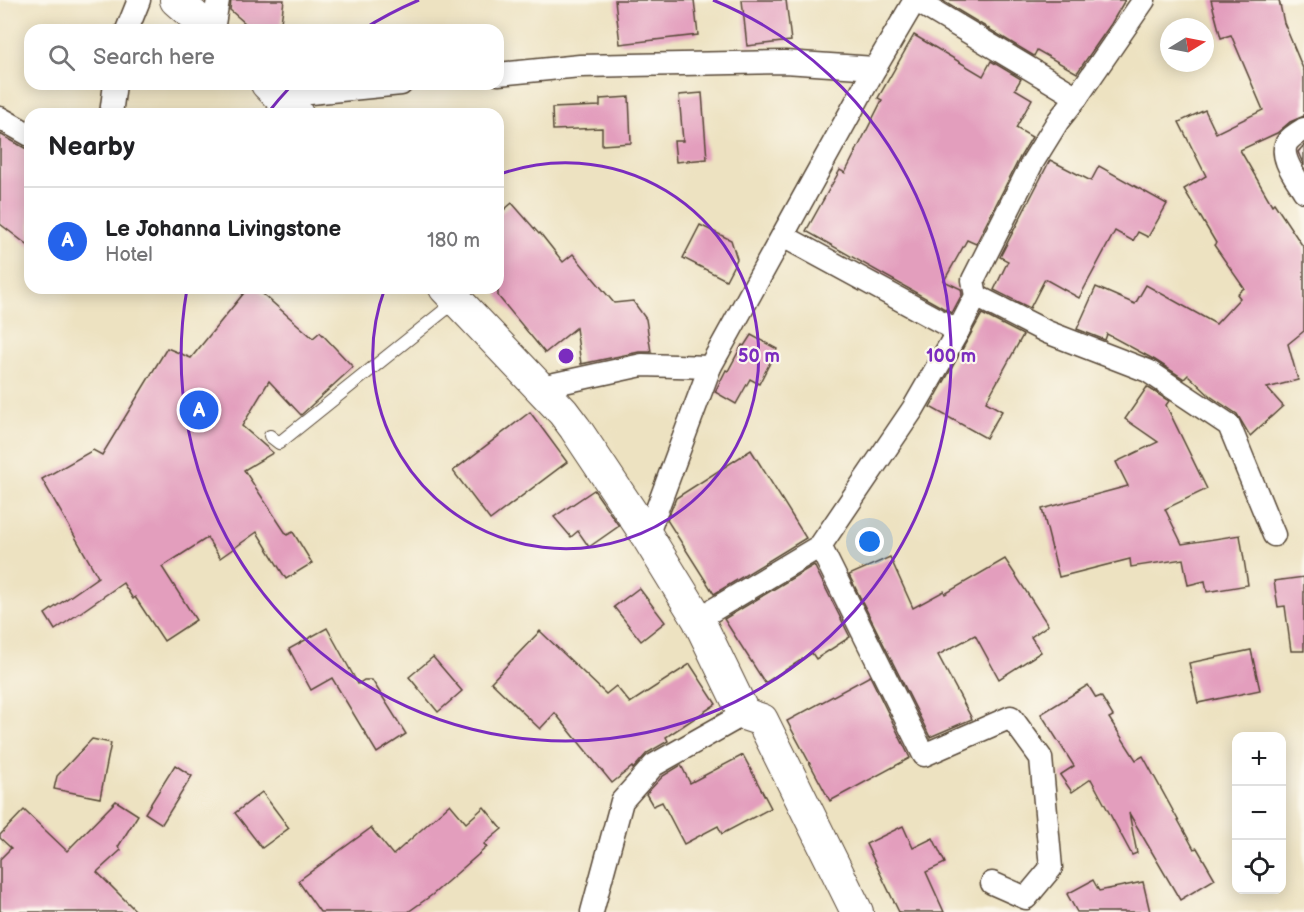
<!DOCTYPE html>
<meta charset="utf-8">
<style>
:root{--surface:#fff;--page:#f2f2f2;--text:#202124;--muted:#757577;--line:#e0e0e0;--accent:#2563eb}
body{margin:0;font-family:"Balsamiq Sans",sans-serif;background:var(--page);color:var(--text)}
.controls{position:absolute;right:18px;bottom:18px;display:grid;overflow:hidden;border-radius:12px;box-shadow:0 3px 15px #0003}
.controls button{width:54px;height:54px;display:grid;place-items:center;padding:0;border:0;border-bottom:2px solid var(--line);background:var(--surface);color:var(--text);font:30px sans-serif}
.compass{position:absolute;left:1160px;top:18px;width:54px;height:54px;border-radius:50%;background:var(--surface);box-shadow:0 3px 15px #0003;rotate:80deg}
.you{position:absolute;left:870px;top:542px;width:21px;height:21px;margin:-15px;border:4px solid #fff;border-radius:50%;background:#1a73e8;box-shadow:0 0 0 9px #1a73e833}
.badge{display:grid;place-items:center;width:39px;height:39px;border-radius:50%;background:var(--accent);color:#fff;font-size:20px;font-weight:700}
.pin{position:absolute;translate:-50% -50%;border:3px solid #fff;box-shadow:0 2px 6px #0006}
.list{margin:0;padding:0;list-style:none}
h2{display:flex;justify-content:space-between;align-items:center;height:78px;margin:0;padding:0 24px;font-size:26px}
h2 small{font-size:20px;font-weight:400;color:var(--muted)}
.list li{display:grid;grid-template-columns:39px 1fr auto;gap:18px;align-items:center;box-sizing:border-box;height:108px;padding:0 24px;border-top:2px solid var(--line)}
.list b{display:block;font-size:22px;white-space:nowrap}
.list p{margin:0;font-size:20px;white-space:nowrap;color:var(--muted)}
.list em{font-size:20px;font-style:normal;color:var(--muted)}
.icon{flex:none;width:33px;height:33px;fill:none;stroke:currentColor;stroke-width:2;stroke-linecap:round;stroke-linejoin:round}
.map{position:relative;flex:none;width:1304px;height:912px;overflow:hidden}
.search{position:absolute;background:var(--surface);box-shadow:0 3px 15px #0003;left:24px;top:24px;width:480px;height:66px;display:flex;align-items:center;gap:15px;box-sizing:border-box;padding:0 21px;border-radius:18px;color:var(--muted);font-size:22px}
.panel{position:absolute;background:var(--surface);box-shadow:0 3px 15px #0003;left:24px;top:108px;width:480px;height:186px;border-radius:18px}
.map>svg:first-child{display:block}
.building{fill:#e39ebd}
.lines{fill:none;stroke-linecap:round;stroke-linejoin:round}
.lane-casing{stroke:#564636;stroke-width:14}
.street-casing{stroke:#564636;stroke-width:25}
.secondary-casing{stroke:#564636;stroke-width:34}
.lane{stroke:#fff;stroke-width:12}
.street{stroke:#fff;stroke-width:22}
.secondary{stroke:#fff;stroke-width:32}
.ring{fill:none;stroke:#7b2cbf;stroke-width:3}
.centre{fill:#7b2cbf;stroke:#fbf7ec;stroke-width:3}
.ring-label{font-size:18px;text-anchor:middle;font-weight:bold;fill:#7b2cbf;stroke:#fbf7ec;stroke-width:4.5;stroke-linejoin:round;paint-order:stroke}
</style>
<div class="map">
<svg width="1304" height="912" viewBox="0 0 1304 912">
<rect width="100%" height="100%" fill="#fbf7ec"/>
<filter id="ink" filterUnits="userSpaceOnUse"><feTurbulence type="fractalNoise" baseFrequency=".0167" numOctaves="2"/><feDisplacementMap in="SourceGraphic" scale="12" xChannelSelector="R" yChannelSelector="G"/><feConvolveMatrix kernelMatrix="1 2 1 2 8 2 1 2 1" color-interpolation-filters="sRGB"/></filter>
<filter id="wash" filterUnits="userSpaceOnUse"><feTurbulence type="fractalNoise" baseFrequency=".008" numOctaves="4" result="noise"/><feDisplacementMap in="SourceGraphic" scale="24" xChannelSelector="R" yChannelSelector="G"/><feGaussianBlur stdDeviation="1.35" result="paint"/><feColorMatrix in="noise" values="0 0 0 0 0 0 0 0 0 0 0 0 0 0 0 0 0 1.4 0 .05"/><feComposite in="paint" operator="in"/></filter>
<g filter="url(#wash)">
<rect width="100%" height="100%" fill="#ede2c1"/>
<g id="blocks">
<g class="building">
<path d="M231 0H284L280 30H253L230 10Z"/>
<path d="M615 0H694L698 35 620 44Z"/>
<path d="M742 0H786L791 41 747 46Z"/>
<path d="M941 0H1125L1111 24 1077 73 1037 50 1034 56Z"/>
<path d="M1211 0H1279L1284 23 1304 71V116L1290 122 1277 133 1240 150 1272 205 1274 203 1304 248V331L1288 344 1298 380 1267 388 1283 406 1250 436 1237 414 1210 396 1188 375 1184 379 1155 360 1107 334 1105 340 1077 329 1096 287 1135 304 1146 285 1216 324 1240 298 1237 294 1244 288 1214 245 1216 243 1184 189 1206 176 1179 122 1205 110 1216 133 1263 110 1231 35 1221 38Z"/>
<path d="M914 35 983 76 991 61 1021 79 1015 89 1032 99 1016 128 1032 137 1020 157 976 244 967 240 944 281 961 289 962 294 952 313 806 231 840 170 845 173 882 100 878 98Z"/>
<path d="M702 93 707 159 676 162 674 141H683L679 95Z"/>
<path d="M629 97 631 143 602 145V128L553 130 552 108 600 106V99Z"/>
<path d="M0 134 30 151V247L0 224Z"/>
<path d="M1304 145V166L1298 152Z"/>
<path d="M1050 160 1091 181 1099 166 1167 204 1148 237 1138 232 1133 241 1115 231 1079 298 1045 279 1030 308 994 290 1008 261 1000 257Z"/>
<path d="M512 203 539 234 540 233 563 262 573 254 614 303 633 301 646 319 651 352H639L581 364 576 328 545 353 498 296V215Z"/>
<path d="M700 225 731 240 737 259 726 280 683 258Z"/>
<path d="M248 288H256L313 338 320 332 353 367 301 415 269 381 242 426 273 453 244 470 287 535 293 532 312 563 286 579 257 532 220 558 207 538 162 567 196 620 164 641 135 597 133 599 123 583 55 630 45 614 98 577 42 479 93 450 102 455 167 348 191 358Z"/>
<path d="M982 314 1023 335 986 402 1002 411 986 438 930 407Z"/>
<path d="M751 335 777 349 759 384 750 379 736 404 715 392 726 370 728 371 742 345 744 346Z"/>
<path d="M1147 387 1169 401 1166 405 1207 489 1165 509 1182 544 1240 535 1248 585 1207 592 1205 581 1188 585 1183 559 1131 567 1130 559 1059 577 1042 509 1128 486 1116 462 1158 442 1125 419Z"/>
<path d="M530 412 567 462 490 520 453 471Z"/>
<path d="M751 450 806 538 714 594 667 520 676 498Z"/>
<path d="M594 490 619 526 589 547 578 531 571 537 554 517Z"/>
<path d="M890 557 913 608 944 591 945 594 1005 559 1048 625 1031 637 1041 652 999 679 975 635 938 655 972 719 930 737 849 575Z"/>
<path d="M814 565 850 637 816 659 812 653 765 683 724 619Z"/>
<path d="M1304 577V651H1291L1285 606 1278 607 1274 581Z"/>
<path d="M639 588 665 622 641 641 614 607Z"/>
<path d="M327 628 358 684 364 680H372L406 734 377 753 332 678 311 690 289 649Z"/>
<path d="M540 631 606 694 616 686 630 703 690 664 716 704 666 737 668 741 647 753 633 769 632 767 612 783 555 713 540 729 491 682Z"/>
<path d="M1251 650 1260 690 1198 703 1189 663Z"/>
<path d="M433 657 462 691 438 712 409 677Z"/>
<path d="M870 676 910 758 830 801 787 721Z"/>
<path d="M1088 685 1096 698 1101 696 1113 716 1109 718 1136 760 1143 756 1194 849 1197 848 1215 879 1180 900 1129 813 1137 853 1132 855 1091 779 1072 792 1060 775 1074 766 1041 714Z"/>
<path d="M92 739 111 743 100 798 54 789 57 776Z"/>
<path d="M743 755 771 808 722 834 718 826 684 844 662 802 653 806 646 794 663 776 681 765 690 783Z"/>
<path d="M175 765 192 776 162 824 145 813Z"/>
<path d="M262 792 289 828 262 848 235 813Z"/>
<path d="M116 801 138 815 118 847 121 850 97 872 137 912H0V859L11 848 0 838V835L24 810 67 851Z"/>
<path d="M450 804 466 823 484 807 502 829 484 844 487 847 432 895 408 912H320L298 881 371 828 393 855Z"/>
<path d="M903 826 913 848 933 838 945 863 926 872 944 912H899L866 844Z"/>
<path d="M1093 880 1099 891 1143 882 1150 912H1077L1067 894Z"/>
</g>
</g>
</g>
<g filter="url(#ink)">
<use href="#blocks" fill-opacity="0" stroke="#564636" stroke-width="1.5"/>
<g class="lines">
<defs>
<path id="lane" d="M270 436 279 443 456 301"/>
<g id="street">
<path d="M915 0 1077 97"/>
<path d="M127 30 139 0"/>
<path d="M213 30 218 0"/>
<path d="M498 74 580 66 785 62 875 68"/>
<path d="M280 96 401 84"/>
<path d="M111 114 115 84"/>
<path d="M0 118 30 135"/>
<path d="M1304 129C1299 132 1292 136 1288 141 1277 155 1297 179 1304 191"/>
<path d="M783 236 958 331"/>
<path d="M976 296 1047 332 1148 371 1229 425 1274 535"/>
<path d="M541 387 642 365 710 367"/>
<path d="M647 536 710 367 875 68 915 0"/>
<path d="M820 546 924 755 1011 717 1041 758 1051 868 1026 898 992 883"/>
<path d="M698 619 820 546 913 409 958 331 976 296 973 280 1032 163 1058 121 1077 97 1144 0"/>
<path d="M592 912 622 801 654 765 744 714"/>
</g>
<g id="secondary">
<path d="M176 0 210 30"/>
<path d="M267 84 297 114"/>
<path d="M445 288 563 412 575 428 647 536 698 619 744 714 762 720 857 912"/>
</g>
</defs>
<use href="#lane" class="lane-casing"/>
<use href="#street" class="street-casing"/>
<use href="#secondary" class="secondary-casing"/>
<use href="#lane" class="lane"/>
<use href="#street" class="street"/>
<use href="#secondary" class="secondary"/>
</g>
</g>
<g class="ring">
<path d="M498 175A193 193 0 1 1 385 288"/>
<path d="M267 114A385 385 0 0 1 291 86M362 30A385 385 0 0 1 419 0M713 0A385 385 0 1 1 187 289"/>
</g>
<circle cx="566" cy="356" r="9" class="centre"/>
<g class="ring-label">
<text x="759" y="362">50 m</text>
<text x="951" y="362">100 m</text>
</g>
</svg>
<div class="controls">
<button>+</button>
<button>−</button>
<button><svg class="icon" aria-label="locate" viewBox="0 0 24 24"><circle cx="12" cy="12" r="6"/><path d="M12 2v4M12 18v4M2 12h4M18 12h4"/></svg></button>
</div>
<svg class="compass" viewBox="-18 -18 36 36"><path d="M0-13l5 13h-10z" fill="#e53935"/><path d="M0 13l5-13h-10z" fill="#757577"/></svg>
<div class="you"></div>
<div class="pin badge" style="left:199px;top:410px">A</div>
<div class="search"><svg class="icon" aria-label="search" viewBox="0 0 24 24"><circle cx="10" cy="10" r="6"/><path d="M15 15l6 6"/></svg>Search here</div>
<section class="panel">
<h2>Nearby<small></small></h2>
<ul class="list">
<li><span class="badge">A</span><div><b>Le Johanna Livingstone</b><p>Hotel</p></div><em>180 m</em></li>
</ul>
</section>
</div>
